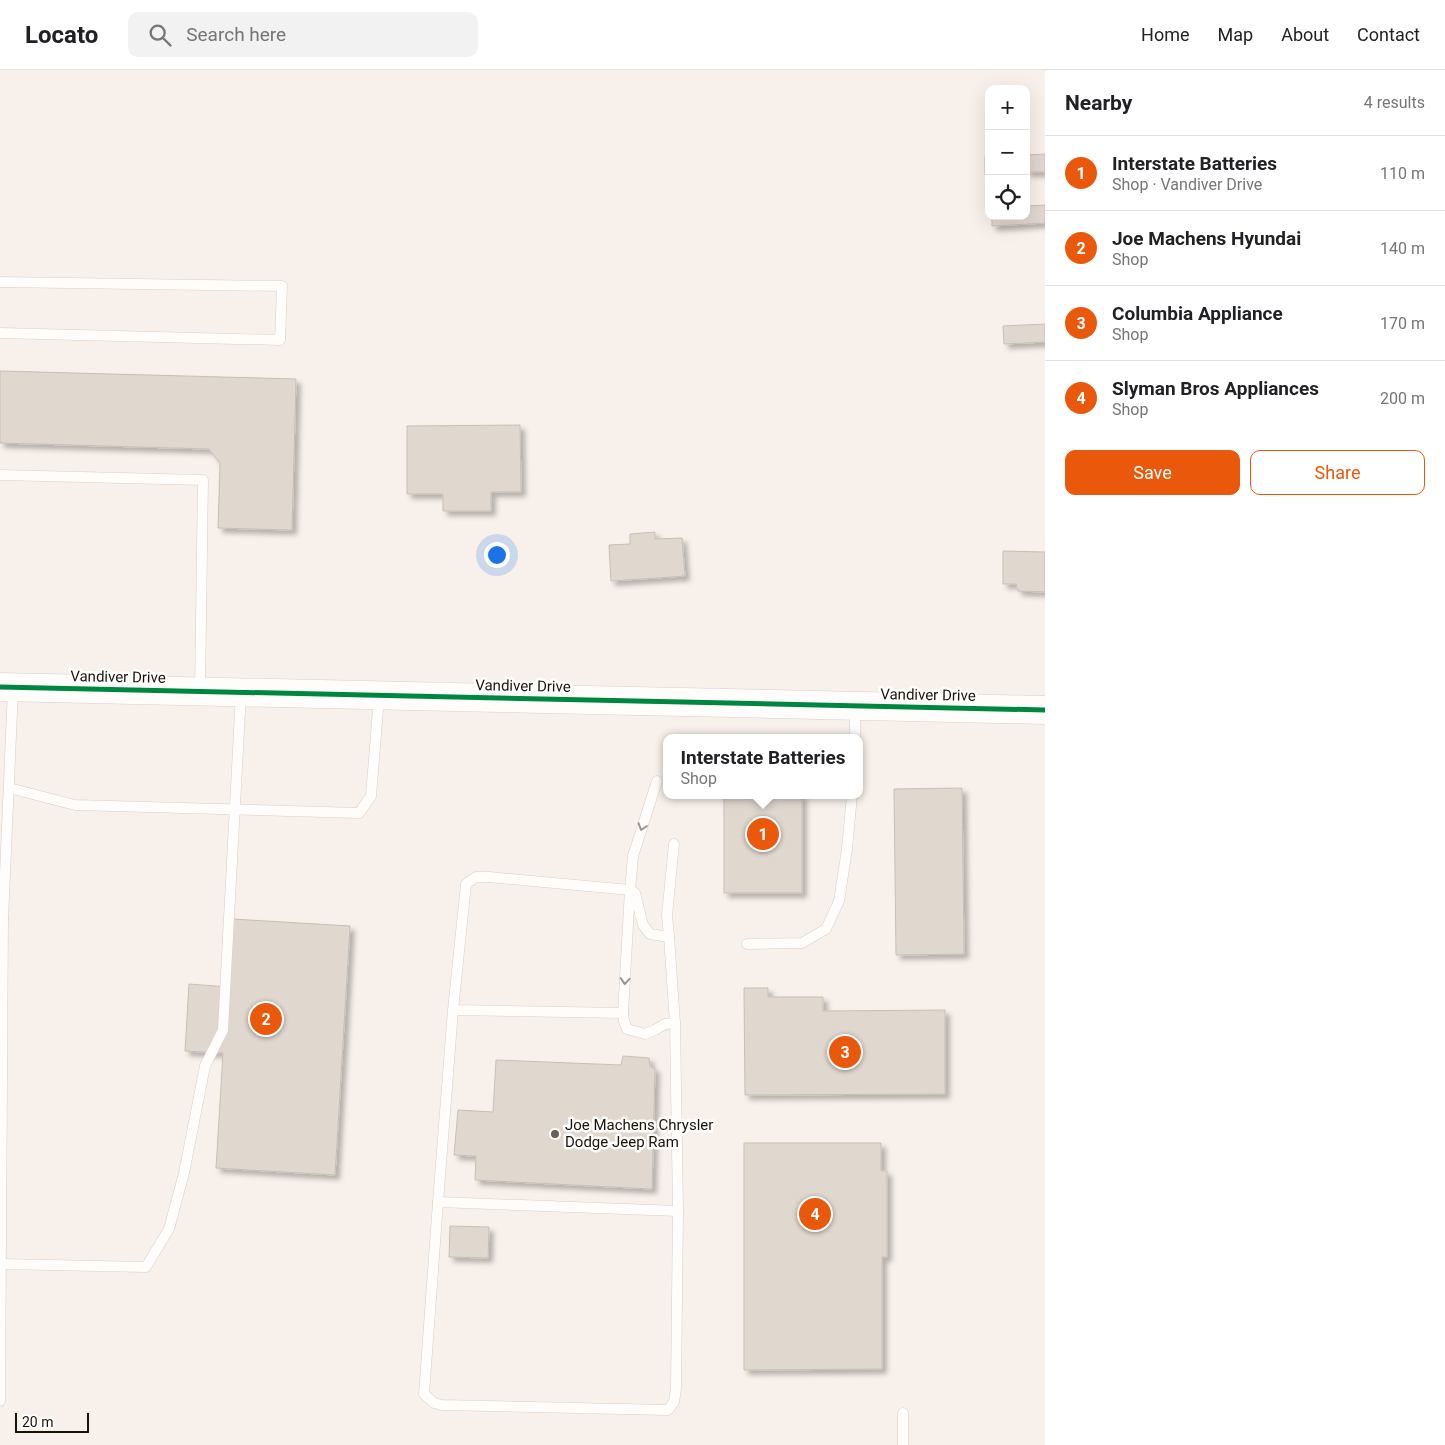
<!DOCTYPE html>
<meta charset="utf-8">
<style>
:root{--surface:#fff;--page:#f2f2f2;--text:#202124;--muted:#757577;--line:#e0e0e0;--accent:#ea580c}
body{margin:0;font-family:Roboto,sans-serif;background:var(--page);color:var(--text)}
.controls{position:absolute;right:15px;top:15px;display:grid;overflow:hidden;border-radius:10px;box-shadow:0 5px 20px #0002}
.controls button{width:45px;height:45px;display:grid;place-items:center;padding:0;border:0;border-bottom:1px solid var(--line);background:var(--surface);color:var(--text);font:25px sans-serif}
.scale{position:absolute;left:15px;bottom:12px;width:74px;box-sizing:border-box;padding-left:5px;border:2px solid #1b1107;border-top:0;font-size:14px;line-height:18px;white-space:nowrap;color:#1b1107;-webkit-text-stroke:4px #fff;paint-order:stroke}
.you{position:absolute;left:496px;top:484px;width:18px;height:18px;margin:-12px;border:4px solid #fff;border-radius:50%;background:#1a73e8;box-shadow:0 0 0 8px #1a73e833}
.badge{display:grid;place-items:center;width:32px;height:32px;border-radius:50%;background:var(--accent);color:#fff;font-size:16px;font-weight:700}
.pin{position:absolute;translate:-50% -50%;border:2px solid #fff;box-shadow:0 1px 5px #0006}
.popup{position:absolute;left:663px;top:664px;width:200px;height:65px;box-sizing:border-box;display:grid;place-content:center;border-radius:10px;background:var(--surface);filter:drop-shadow(0 1px 4px #0005);font-size:16px;white-space:nowrap;color:var(--muted)}
.popup b{font-size:19px;color:var(--text)}
.popup::after{content:'';position:absolute;left:50%;top:100%;margin-left:-10px;border:10px solid transparent;border-top-color:var(--surface)}
.list{margin:0;padding:0;list-style:none}
h2{display:flex;justify-content:space-between;align-items:center;height:65px;margin:0;padding:0 20px;font-size:21px}
h2 small{font-size:16px;font-weight:400;color:var(--muted)}
.list li{display:grid;grid-template-columns:32px 1fr auto;gap:15px;align-items:center;box-sizing:border-box;height:75px;padding:0 20px;border-top:1px solid var(--line)}
.list b{display:block;font-size:19px;white-space:nowrap}
.list p{margin:0;font-size:16px;white-space:nowrap;color:var(--muted)}
.list em{font-size:16px;font-style:normal;color:var(--muted)}
.actions{display:flex;gap:10px;padding:15px 20px}
.actions a{flex:1;padding:11px 0;border:1px solid var(--accent);border-radius:10px;text-align:center;font-size:18px;color:var(--accent)}
.actions .main{background:var(--accent);color:#fff}
.icon{flex:none;width:28px;height:28px;fill:none;stroke:currentColor;stroke-width:2;stroke-linecap:round;stroke-linejoin:round}
.map{position:relative;flex:none;width:1045px;height:1375px;overflow:hidden}
header{display:flex;align-items:center;gap:30px;box-sizing:border-box;height:70px;padding:0 25px;background:var(--surface);border-bottom:1px solid var(--line)}
header strong{font-size:24px}
nav{display:flex;gap:28px;margin-inline-start:auto;font-size:18px}
.search{width:350px;height:45px;background:var(--page);display:flex;align-items:center;gap:12px;box-sizing:border-box;padding:0 18px;border-radius:10px;color:var(--muted);font-size:19px}
main{display:flex}
aside{flex:1;background:var(--surface)}
.map>svg:first-child{display:block}
.building{fill:#e0d7cf;stroke:#c7bfb7;filter:url(#shadow)}
.lines{fill:none;stroke-linecap:round;stroke-linejoin:round}
.service-casing{stroke:#d6cec5;stroke-width:11}
.secondary-casing{stroke:#d6cec5;stroke-width:29}
.service{stroke:#fefdfc;stroke-width:10}
.secondary{stroke:#fefdfc;stroke-width:28}
.cycleway-casing{stroke:#fff;stroke-width:8}
.cycleway{stroke:#00873e;stroke-width:5}
.oneway{stroke:#98938e}
.poi-dot{fill:#685f57;stroke:#fff;stroke-width:2}
.labels{text-anchor:middle;stroke-width:5;stroke-linejoin:round;paint-order:stroke}
.street-label{font-size:15px;fill:#1b1107;stroke:#fff}
.poi-label{font-size:15px;fill:#1b1107;stroke:#fff;text-anchor:start}
</style>
<header>
<strong>Locato</strong>
<div class="search"><svg class="icon" aria-label="search" viewBox="0 0 24 24"><circle cx="10" cy="10" r="6"/><path d="M15 15l6 6"/></svg>Search here</div>
<nav><a>Home</a><a>Map</a><a>About</a><a>Contact</a></nav>
</header>
<main>
<div class="map">
<svg width="1045" height="1375" viewBox="0 0 1045 1375">
<defs>
<filter id="shadow"><feDropShadow dx="4.5" dy="4.5" stdDeviation="2.5" flood-color="#0004"/></filter>
</defs>
<rect width="100%" height="100%" fill="#f8f1eb"/>
<g class="building">
<path d="M1045 84V102H1026V85Z"/>
<rect x="985" y="86" width="4" height="18"/>
<path d="M1045 135V153L992 156V146H1026V136Z"/>
<path d="M1045 254V272L1004 274 1003 256Z"/>
<path d="M0 301 296 309 292 460 218 458 220 393 209 379 0 373Z"/>
<path d="M520 355 521 422H491V441H443V424H407V356Z"/>
<path d="M655 462V469L682 468 685 506 611 511 609 475 630 474V464Z"/>
<path d="M1003 481 1045 482V522L1018 521 1016 514H1003Z"/>
<path d="M962 718 964 884 896 885 894 719Z"/>
<rect x="724" y="725" width="78" height="98"/>
<path d="M232 849 350 856 335 1105 216 1098 223 983 185 981 189 914 228 917Z"/>
<path d="M744 918H768V927H823V941L945 940V1024L745 1025Z"/>
<path d="M623 986 649 988 650 997 655 998 652 1119 475 1110 476 1086 454 1085 458 1040 493 1042 496 990 621 995Z"/>
<path d="M744 1073H881V1101H887V1187H882V1299L744 1300Z"/>
<path d="M450 1156 489 1157 488 1188 449 1187Z"/>
</g>
<g class="lines">
<defs>
<g id="service">
<path d="M0 212 282 216 280 270 0 263"/>
<path d="M0 405 203 410 200 621"/>
<path d="M855 668V636"/>
<path d="M657 711 633 786 630 820 623 943 624 951 627 959 645 964 655 960 665 954 675 953"/>
<path d="M9 718 75 735 359 743 371 726 379 627"/>
<path d="M0 849H3L13 619"/>
<path d="M669 867 667 845 674 774"/>
<path d="M747 874 802 873 826 859 839 831 847 779 852 725"/>
<path d="M453 940 438 1132 678 1141 675 953 669 867 650 864 643 855 635 823 630 820 489 807H476L466 814 453 940 623 943"/>
<path d="M438 1132 424 1324 434 1333 442 1335 668 1340 674 1332 676 1318 678 1141"/>
<path d="M1 1194 146 1197 169 1159 184 1103 205 996 223 960 241 623"/>
<path d="M0 1331 3 849"/>
<path d="M903 1375V1343"/>
</g>
<path id="secondary" d="M0 617 1045 640"/>
</defs>
<use href="#service" class="service-casing"/>
<use href="#secondary" class="secondary-casing"/>
<use href="#service" class="service"/>
<use href="#secondary" class="secondary"/>
<defs>
<path id="cycleway" d="M0 617 1045 640"/>
</defs>
<use href="#cycleway" class="cycleway-casing"/>
<use href="#cycleway" class="cycleway"/>
</g>
<defs><path id="oneway-chevron" d="M-2-3.5L2.5 0L-2 3.5" fill="none" stroke-width="1.6" stroke-linecap="round" stroke-linejoin="round" transform="scale(1.25)"/></defs>
<g class="oneway">
<use href="#oneway-chevron" transform="translate(642 757) rotate(108)"/>
<use href="#oneway-chevron" transform="translate(625 911) rotate(94)"/>
</g>
<circle class="poi-dot" cx="555" cy="1064" r="5"/>
<g class="labels">
<g class="street-label">
<text transform="translate(118 607) rotate(1)" y="5">Vandiver Drive</text>
<text transform="translate(523 616) rotate(1)" y="5">Vandiver Drive</text>
<text transform="translate(928 625) rotate(1)" y="5">Vandiver Drive</text>
</g>
<g class="poi-label">
<text x="565" y="1060">Joe Machens Chrysler<tspan x="565" dy="17">Dodge Jeep Ram</tspan></text>
</g>
</g>
</svg>
<div class="controls">
<button>+</button>
<button>−</button>
<button><svg class="icon" aria-label="locate" viewBox="0 0 24 24"><circle cx="12" cy="12" r="6"/><path d="M12 2v4M12 18v4M2 12h4M18 12h4"/></svg></button>
</div>
<div class="scale">20 m</div>
<div class="you"></div>
<div class="pin badge" style="left:763px;top:764px">1</div>
<div class="popup"><b>Interstate Batteries</b>Shop</div>
<div class="pin badge" style="left:266px;top:949px">2</div>
<div class="pin badge" style="left:845px;top:982px">3</div>
<div class="pin badge" style="left:815px;top:1144px">4</div>
</div>
<aside>
<h2>Nearby<small>4 results</small></h2>
<ul class="list">
<li><span class="badge">1</span><div><b>Interstate Batteries</b><p>Shop · Vandiver Drive</p></div><em>110 m</em></li>
<li><span class="badge">2</span><div><b>Joe Machens Hyundai</b><p>Shop</p></div><em>140 m</em></li>
<li><span class="badge">3</span><div><b>Columbia Appliance</b><p>Shop</p></div><em>170 m</em></li>
<li><span class="badge">4</span><div><b>Slyman Bros Appliances</b><p>Shop</p></div><em>200 m</em></li>
</ul>
<div class="actions"><a class="main">Save</a><a>Share</a></div>
</aside>
</main>
